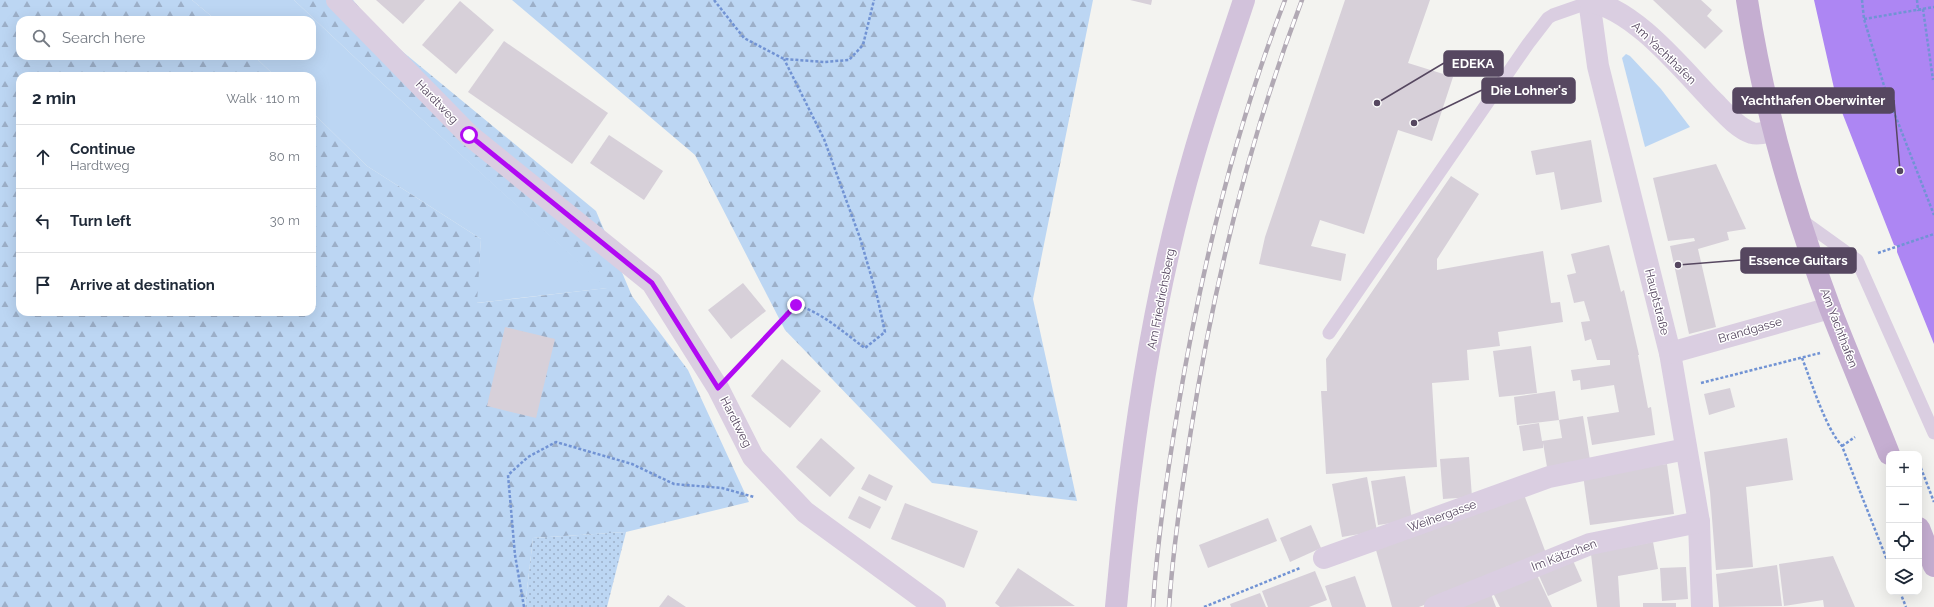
<!DOCTYPE html>
<meta charset="utf-8">
<style>
:root{--surface:#fff;--page:#f2f2f3;--text:#1f2937;--muted:#747a83;--line:#e0e1e3}
body{margin:0;font-family:Raleway,sans-serif;background:var(--page);color:var(--text)}
.controls{position:absolute;right:12px;bottom:12px;display:grid;overflow:hidden;border-radius:8px;box-shadow:0 4px 16px #0002}
.controls button{width:36px;height:36px;display:grid;place-items:center;padding:0;border:0;border-bottom:1px solid var(--line);background:var(--surface);color:var(--text);font:20px sans-serif}
.stop{position:absolute;width:12px;height:12px;margin:-9px;border:3px solid #b10af3;border-radius:50%;background:#fff}
.stop.end{background:#b10af3;border-color:#fff;box-shadow:0 1px 4px #0008}
.list{margin:0;padding:0;list-style:none}
h2{display:flex;justify-content:space-between;align-items:center;height:52px;margin:0;padding:0 16px;font-size:17px}
h2 small{font-size:13px;font-weight:400;color:var(--muted)}
.list li{display:grid;grid-template-columns:26px 1fr auto;gap:12px;align-items:center;box-sizing:border-box;height:64px;padding:0 16px;border-top:1px solid var(--line)}
.list b{display:block;font-size:15px;white-space:nowrap}
.list p{margin:0;font-size:13px;white-space:nowrap;color:var(--muted)}
.list em{font-size:13px;font-style:normal;color:var(--muted)}
.icon{flex:none;width:22px;height:22px;fill:none;stroke:currentColor;stroke-width:2;stroke-linecap:round;stroke-linejoin:round}
.map{position:relative;flex:none;width:1934px;height:607px;overflow:hidden}
.search{position:absolute;background:var(--surface);box-shadow:0 4px 16px #0002;left:16px;top:16px;width:300px;height:44px;display:flex;align-items:center;gap:10px;box-sizing:border-box;padding:0 14px;border-radius:12px;color:var(--muted);font-size:15px}
.panel{position:absolute;background:var(--surface);box-shadow:0 4px 16px #0002;left:16px;top:72px;width:300px;height:244px;border-radius:12px}
.map>svg:first-child{display:block}
.grass{fill:#bcd6f3}
.forest{fill:url(#forest-firs)}
.garden{fill:url(#garden-dots)}
.water{fill:#ad86f3}
.building{fill:#d7d0d9}
.lines{fill:none;stroke-linecap:round;stroke-linejoin:round}
.path{stroke:#7193d4;stroke-width:2.5;stroke-dasharray:3 2;stroke-linecap:butt}
.lane{stroke:#dacee1;stroke-width:13}
.street{stroke:#dacee1;stroke-width:22}
.secondary{stroke:#d2c2db;stroke-width:22}
.primary{stroke:#c5aed1;stroke-width:22}
.rail-casing{stroke:#b1a9b4;stroke-width:4.5}
.rail{stroke:#fff;stroke-width:3;stroke-dasharray:9;stroke-linecap:butt}
.route{stroke:#b10af3;stroke-width:5}
.labels{text-anchor:middle;stroke-width:3;stroke-linejoin:round;paint-order:stroke}
.street-label{font-size:12px;fill:#564760;stroke:#fff}
.leader{fill:none;stroke:#564760;stroke-width:1.5}
.callout-dot{fill:#564760;stroke:#fff;stroke-width:1.5}
.callout{fill:#564760;stroke:#564760;stroke-width:1.5}
.callout-label{font-size:13px;text-anchor:middle;font-weight:bold;fill:#fff}
</style>
<div class="map">
<svg width="1934" height="607" viewBox="0 0 1934 607">
<defs>
<pattern id="forest-firs" width="22" height="20" patternUnits="userSpaceOnUse"><rect width="22" height="20" fill="#bcd6f3"/><path d="M5 1l3.5 6h-7zM16 11l3.5 6h-7z" fill="#9cafc8"/></pattern>
<pattern id="garden-dots" width="8" height="8" patternUnits="userSpaceOnUse"><rect width="8" height="8" fill="#bcd6f3"/><path d="M2 2h.1M6 6h.1" fill="none" stroke="#9cafc8" stroke-width="1.8" stroke-linecap="round"/></pattern>
</defs>
<rect width="100%" height="100%" fill="#f3f3f0"/>
<g class="grass">
<path d="M192 0H294L383 84 608 288 476 303 481 239 367 166 312 112V76H275L254 56H312V20H216Z"/>
<path d="M1626 54 1630 56 1661 89 1690 127 1645 147 1622 58Z"/>
</g>
<g class="forest">
<path d="M0 0H192L216 20H20V56H254L275 76H20V312H312V112L367 166 481 239 477 303 607 288 383 84 294 0H353L380 33 596 211 632 296 688 370 749 502 626 532 533 538 525 607H0Z"/>
<path d="M512 0H1093L1033 299 1077 501 932 483 785 330 695 155Z"/>
</g>
<path class="garden" d="M626 532 607 607H525L533 538Z"/>
<path class="water" d="M1814 0H1934V344L1897 252V246L1894 245 1836 97Z"/>
<g class="building">
<path d="M376 0H425L403 24Z"/>
<path d="M1130 0H1152L1151 5Z"/>
<path d="M1345 0H1430L1408 63 1453 77 1432 141 1398 130 1364 234 1320 220 1311 246 1346 254 1341 281 1259 264 1265 237Z"/>
<path d="M1653 0H1701L1712 10 1707 16 1723 31 1705 49Z"/>
<path d="M460 1 494 30 456 74 422 45Z"/>
<path d="M504 41 608 113 572 164 468 92Z"/>
<path d="M609 135 663 171 644 200 590 163Z"/>
<path d="M1591 140 1602 202 1561 210 1554 172 1536 175 1531 151Z"/>
<path d="M1716 164 1746 229 1727 232 1729 240 1698 249 1716 327 1689 334 1670 246 1695 241 1694 238 1668 241 1653 178Z"/>
<path d="M1451 176 1479 194 1437 259V270L1543 251 1551 303 1560 302 1563 322 1498 332 1500 346 1467 350 1469 380 1432 383 1437 467 1326 474 1321 391H1327L1326 359Z"/>
<path d="M1609 245 1621 292 1624 290 1639 355H1638L1648 408 1651 407 1655 435 1592 445 1587 417 1619 412 1614 385 1581 390 1580 380 1573 381 1571 370 1610 365V360H1597L1591 339 1585 341 1581 322 1590 321 1584 301 1574 303 1567 275 1576 273 1571 254Z"/>
<path d="M743 283 766 311 731 339 708 310Z"/>
<path d="M505 327 555 339 536 418 487 406Z"/>
<path d="M1531 346 1537 393 1499 397 1493 351Z"/>
<path d="M782 359 821 391 790 428 751 396Z"/>
<path d="M1730 388 1735 407 1709 415 1704 394Z"/>
<path d="M1555 391 1559 420 1583 416 1590 460 1547 467 1543 443V448L1523 451 1519 426 1539 423 1542 441 1562 438 1559 420 1517 425 1514 397Z"/>
<path d="M821 438 855 468 830 497 796 467Z"/>
<path d="M1787 438 1793 480 1746 487 1753 567 1716 570 1710 492 1704 452Z"/>
<path d="M1469 457 1472 497 1443 499 1440 459Z"/>
<path d="M1667 464 1674 514 1590 525 1583 475Z"/>
<path d="M869 474 893 486 886 501 861 489Z"/>
<path d="M1405 476 1412 520 1378 525 1371 481Z"/>
<path d="M1367 477 1377 531 1342 537 1332 484Z"/>
<path d="M1523 492 1547 556 1419 607H1392L1376 550Z"/>
<path d="M859 496 881 507 870 529 848 518Z"/>
<path d="M905 503 978 531 964 568 891 539Z"/>
<path d="M1268 518 1277 541 1208 568 1199 545Z"/>
<path d="M1311 525 1321 548 1290 562 1280 538Z"/>
<path d="M1653 542 1658 569 1618 576 1620 607H1597L1591 554Z"/>
<path d="M1571 556 1582 581 1548 596 1537 571Z"/>
<path d="M1833 556 1855 607H1824L1823 600 1784 606 1779 564Z"/>
<path d="M1777 565 1782 606 1719 607 1716 574Z"/>
<path d="M1686 567 1688 599 1662 601 1660 568Z"/>
<path d="M1018 568 1075 606 1000 607 995 603Z"/>
<path d="M1315 571 1327 600 1309 607H1268L1262 591Z"/>
<path d="M1535 571 1552 607H1500L1492 591Z"/>
<path d="M1355 576 1366 607H1332L1325 586Z"/>
<path d="M1260 593 1266 607H1231L1230 604Z"/>
<path d="M1491 594 1496 607H1457Z"/>
<path d="M668 595 686 607H659Z"/>
<rect x="1643" y="603" width="33" height="4"/>
</g>
<g class="lines">
<g class="path">
<path d="M714 0 744 38 784 59 824 62 849 60 863 45 874 0"/>
<path d="M1862 0 1864 19 1885 89 1934 215"/>
<path d="M1917 0 1918 10 1923 9 1933 80"/>
<path d="M1864 19 1934 7"/>
<path d="M1878 253 1934 234"/>
<path d="M1802 358C1812 383 1825 427 1842 446L1889 565"/>
<path d="M736 369 796 305C822 312 844 333 865 348L885 332 877 296 860 238 824 139 784 59"/>
<path d="M1701 383 1820 353"/>
<path d="M1842 446 1855 437"/>
<path d="M1919 463 1934 502"/>
<path d="M1900 592 1906 607"/>
<path d="M524 607 515 555 508 475 528 457 556 442 632 464 674 484 722 488 754 497"/>
<path d="M1204 607 1300 568"/>
</g>
<g class="lane">
<path d="M1800 219 1857 260 1934 433"/>
<path d="M1329 333 1528 44 1548 18 1553 15 1590 2"/>
</g>
<g class="street">
<path d="M337 0 469 135 652 283 718 388 753 457 805 512 935 607"/>
<path d="M1589 0 1598 66 1670 353 1699 522 1702 607"/>
<path d="M1590 2C1633 8 1682 69 1712 100 1723 111 1737 128 1752 133 1759 135 1767 132 1773 131"/>
<path d="M1670 353 1830 308"/>
<path d="M1324 558 1549 477 1686 449"/>
<path d="M1435 607 1590 544 1699 522"/>
</g>
<path class="secondary" d="M1116 607C1129 458 1151 302 1193 158 1208 105 1227 52 1244 0"/>
<g class="primary">
<path d="M1747 0C1763 105 1793 209 1830 308 1849 357 1870 406 1889 454"/>
<path d="M1919 528 1934 566"/>
</g>
<defs>
<g id="rail">
<path d="M1153 607C1157 540 1167 474 1178 408 1201 270 1234 132 1285 0"/>
<path d="M1169 607C1173 548 1182 489 1191 430 1214 283 1249 139 1302 0"/>
</g>
</defs>
<use href="#rail" class="rail-casing"/>
<use href="#rail" class="rail"/>
</g>
<g class="lines">
<path class="route" d="M469 135 652 283 718 388 796 305"/>
</g>
<g class="labels">
<g class="street-label">
<text transform="translate(1664 53) rotate(44)" y="4">Am Yachthafen</text>
<text transform="translate(437 102) rotate(46)" y="4">Hardtweg</text>
<text transform="translate(1161 299) rotate(-79)" y="4">Am Friedrichsberg</text>
<text transform="translate(1657 302) rotate(76)" y="4">Hauptstraße</text>
<text transform="translate(1839 328) rotate(69)" y="4">Am Yachthafen</text>
<text transform="translate(1750 330) rotate(-16)" y="4">Brandgasse</text>
<text transform="translate(736 422) rotate(63)" y="4">Hardtweg</text>
<text transform="translate(1442 516) rotate(-20)" y="4">Weihergasse</text>
<text transform="translate(1564 555) rotate(-21)" y="4">Im Kätzchen</text>
</g>
</g>
<path class="leader" d="M1377 103L1444 63M1414 123L1482 90M1900 171L1894 100M1678 265L1741 260"/>
<g class="callout-dot">
<circle cx="1377" cy="103" r="4"/>
<circle cx="1414" cy="123" r="4"/>
<circle cx="1900" cy="171" r="4"/>
<circle cx="1678" cy="265" r="4"/>
</g>
<g class="callout">
<rect x="1444" y="51" width="59" height="25" rx="4"/>
<rect x="1482" y="78" width="93" height="25" rx="4"/>
<rect x="1733" y="88" width="161" height="25" rx="4"/>
<rect x="1741" y="248" width="115" height="25" rx="4"/>
</g>
<g class="callout-label">
<text x="1473" y="68">EDEKA</text>
<text x="1529" y="95">Die Lohner's</text>
<text x="1813" y="105">Yachthafen Oberwinter</text>
<text x="1798" y="265">Essence Guitars</text>
</g>
</svg>
<div class="controls">
<button>+</button>
<button>−</button>
<button><svg class="icon" aria-label="locate" viewBox="0 0 24 24"><circle cx="12" cy="12" r="6"/><path d="M12 2v4M12 18v4M2 12h4M18 12h4"/></svg></button>
<button><svg class="icon" aria-label="layers" viewBox="0 0 24 24"><path d="M12 4l9 5-9 5-9-5zM3 14l9 5 9-5"/></svg></button>
</div>
<div class="stop" style="left:469px;top:135px"></div>
<div class="stop end" style="left:796px;top:305px"></div>
<div class="search"><svg class="icon" aria-label="search" viewBox="0 0 24 24"><circle cx="10" cy="10" r="6"/><path d="M15 15l6 6"/></svg>Search here</div>
<section class="panel">
<h2>2 min<small>Walk · 110 m</small></h2>
<ul class="list">
<li><svg class="icon" aria-label="ahead" viewBox="0 0 24 24"><path d="M12 20V5M6 11l6-6 6 6"/></svg><div><b>Continue</b><p>Hardtweg</p></div><em>80 m</em></li>
<li><svg class="icon" aria-label="left" viewBox="0 0 24 24"><path d="M17 20v-9H6M10 6l-5 5 5 5"/></svg><div><b>Turn left</b></div><em>30 m</em></li>
<li><svg class="icon" aria-label="arrive" viewBox="0 0 24 24"><path d="M6 21V4h12l-3 4 3 4H6"/></svg><div><b>Arrive at destination</b></div></li>
</ul>
</section>
</div>
